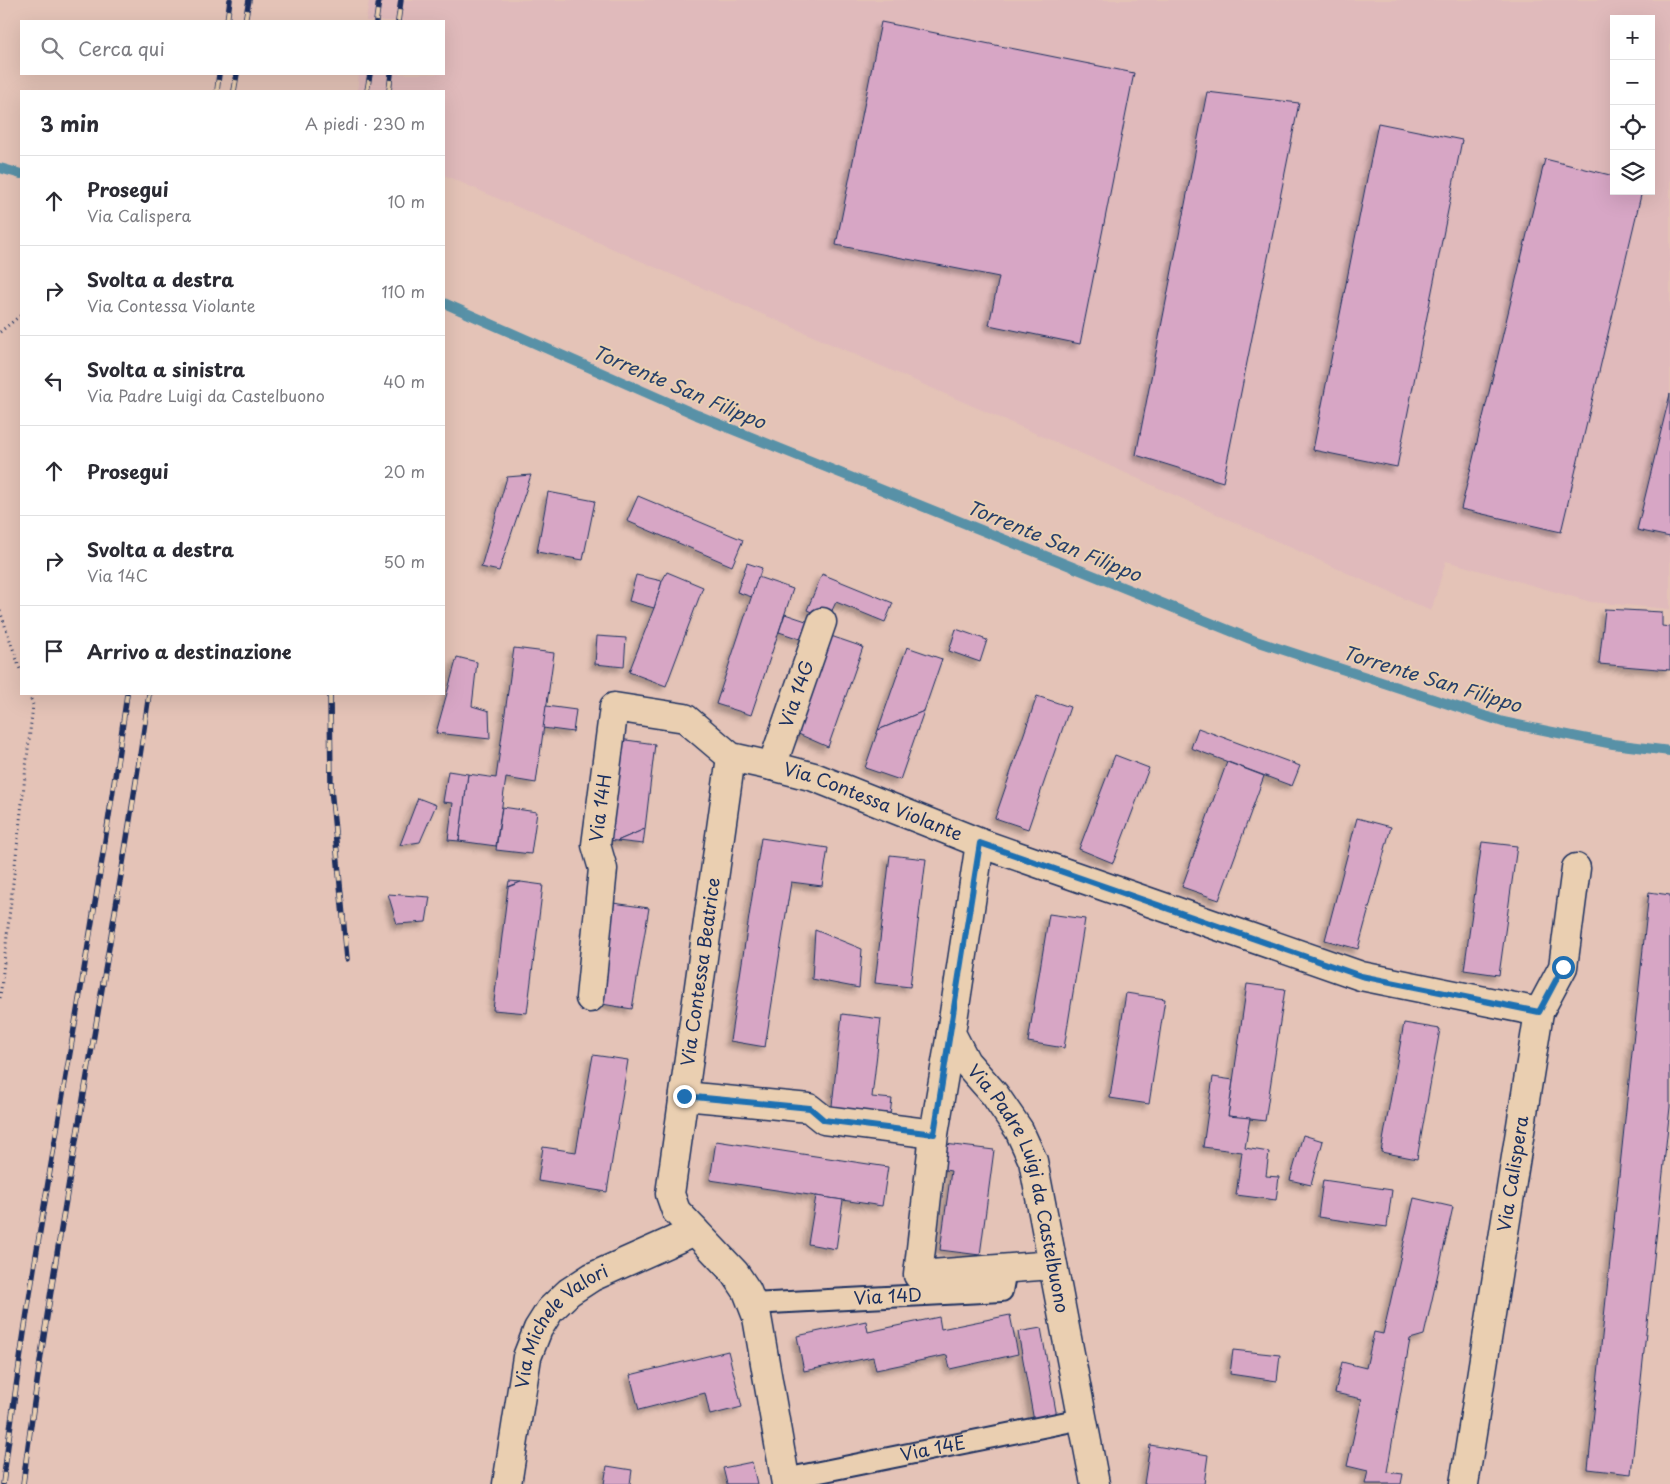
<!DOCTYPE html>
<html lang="it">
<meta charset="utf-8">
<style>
:root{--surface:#fff;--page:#f7f7f7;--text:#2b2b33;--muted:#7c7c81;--line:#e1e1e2}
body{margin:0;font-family:"Playpen Sans",sans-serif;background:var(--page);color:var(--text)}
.controls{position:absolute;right:15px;top:15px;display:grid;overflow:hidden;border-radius:0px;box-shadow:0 5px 20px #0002}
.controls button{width:45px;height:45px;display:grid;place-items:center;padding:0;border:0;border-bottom:1px solid var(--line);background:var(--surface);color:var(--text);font:25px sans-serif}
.stop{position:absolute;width:15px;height:15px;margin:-11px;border:4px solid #1f6fb2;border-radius:50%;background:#fff}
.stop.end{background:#1f6fb2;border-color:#fff;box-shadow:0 1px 5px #0008}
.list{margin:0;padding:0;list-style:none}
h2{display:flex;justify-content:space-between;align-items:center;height:65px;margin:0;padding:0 20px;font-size:21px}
h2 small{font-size:16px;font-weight:400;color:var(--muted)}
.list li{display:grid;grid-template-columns:32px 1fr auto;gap:15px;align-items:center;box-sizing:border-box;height:90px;padding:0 20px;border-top:1px solid var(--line)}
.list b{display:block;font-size:19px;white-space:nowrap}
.list p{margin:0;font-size:16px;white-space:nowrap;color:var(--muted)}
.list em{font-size:16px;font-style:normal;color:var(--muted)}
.icon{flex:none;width:28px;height:28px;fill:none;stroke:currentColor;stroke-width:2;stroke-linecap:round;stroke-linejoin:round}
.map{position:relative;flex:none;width:1670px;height:1484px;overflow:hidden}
.search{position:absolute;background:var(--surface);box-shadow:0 5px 20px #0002;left:20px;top:20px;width:425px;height:55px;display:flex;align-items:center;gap:12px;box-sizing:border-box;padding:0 18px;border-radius:0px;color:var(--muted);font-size:19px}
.panel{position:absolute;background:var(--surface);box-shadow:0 5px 20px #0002;left:20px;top:90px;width:425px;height:605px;border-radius:0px}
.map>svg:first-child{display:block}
.built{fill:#e0babb;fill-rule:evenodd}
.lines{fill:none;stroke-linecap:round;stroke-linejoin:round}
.stream{stroke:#5891a7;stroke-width:10}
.building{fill:#d7a6c5;stroke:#1b2f5e;filter:url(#shadow)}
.pedestrian-casing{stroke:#1b2f5e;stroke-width:24}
.minor-casing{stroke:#1b2f5e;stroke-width:31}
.path{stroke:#1b2f5e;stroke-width:3;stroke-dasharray:1 4;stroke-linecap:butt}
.pedestrian{stroke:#eacfb1;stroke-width:20}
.minor{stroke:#eacfb1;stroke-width:28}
.rail-casing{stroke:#1b2f5e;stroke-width:5.5}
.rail{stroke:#eacfb1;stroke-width:4;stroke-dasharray:11;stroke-linecap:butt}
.route{stroke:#1f6fb2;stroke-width:6}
.labels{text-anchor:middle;stroke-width:4;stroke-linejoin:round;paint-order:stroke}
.street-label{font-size:18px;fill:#1b2f5e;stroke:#eacfb1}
.water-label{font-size:19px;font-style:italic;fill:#253f6a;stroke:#eacfb1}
</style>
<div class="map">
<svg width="1670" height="1484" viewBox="0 0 1670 1484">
<defs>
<filter id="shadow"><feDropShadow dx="-4.5" dy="4.5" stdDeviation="2.5" flood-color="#0004"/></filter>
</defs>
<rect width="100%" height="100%" fill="#e4c3b7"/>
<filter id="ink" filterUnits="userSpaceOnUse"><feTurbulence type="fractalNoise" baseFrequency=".02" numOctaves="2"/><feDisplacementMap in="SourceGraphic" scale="10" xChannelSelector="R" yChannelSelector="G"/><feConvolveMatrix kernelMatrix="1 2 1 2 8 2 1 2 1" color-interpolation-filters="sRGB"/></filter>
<g filter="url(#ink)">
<path class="built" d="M369 0H1670V609L1591 602 1446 561 1431 611 1110 466 444 175V91H357L359 74H444V21H366ZM1614 19H1651V191H1614Z"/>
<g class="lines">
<g class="stream">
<path d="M0 168 21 174"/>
<path d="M444 303 697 415 1253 640 1503 722 1613 744 1670 751"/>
</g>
</g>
<g class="building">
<path d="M881 22 1134 73 1080 344 989 325 999 277 836 245Z"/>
<path d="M1207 92 1299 103 1223 482 1136 455Z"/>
<path d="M1378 123 1462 140 1397 467 1313 450Z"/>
<path d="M1545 159 1614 176V191H1642L1561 532 1461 509Z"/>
<path d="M1670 394V537L1637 530Z"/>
<path d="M531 475 499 571 481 567 507 477Z"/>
<path d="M548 492 595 501 583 560 537 552Z"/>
<path d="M638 496 743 540 732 566 627 521Z"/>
<path d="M747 563 762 568 752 597 737 592Z"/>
<path d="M667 572 703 587 666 686 629 672 654 608 662 581Z"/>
<path d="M822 574 893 603 885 622 836 602 828 619 807 610Z"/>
<path d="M636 575 662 581 654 608 629 601Z"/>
<path d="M758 577 793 589 751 715 716 704Z"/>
<path d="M1605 609 1662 612V626L1670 627V670L1599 664Z"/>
<path d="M785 614 815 624 809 642 779 632Z"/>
<path d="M956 629 987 640 980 662 949 651Z"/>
<path d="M828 635 863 647 828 747 794 732Z"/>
<path d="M597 636 626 638 624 667 595 664Z"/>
<path d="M907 647 942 659 924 711 878 730Z"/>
<path d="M514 648 554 653 536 783 506 778 496 846 459 841 468 774 496 778Z"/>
<path d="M457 657 477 662 472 706 489 711 490 739 436 733Z"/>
<path d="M1037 696 1070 707 1028 829 995 818Z"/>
<path d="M546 706 576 710 573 732 543 728Z"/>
<path d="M924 711 900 780 865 768 878 730Z"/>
<path d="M1198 728 1300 766 1292 786 1191 748Z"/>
<path d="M619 739 655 744 645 829 617 841 607 840Z"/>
<path d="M1115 755 1149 768 1113 863 1079 849Z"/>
<path d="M1227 762 1264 776 1219 900 1182 887Z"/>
<path d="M448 771 468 774 459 841 448 840 453 803 443 802Z"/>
<path d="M418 798 436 805 420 842 400 845Z"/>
<path d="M502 807 537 812 531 854 496 850Z"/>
<path d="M1357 818 1391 827 1358 949 1325 940Z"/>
<path d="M645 829 643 844 617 841Z"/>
<path d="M761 838 828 848 822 886 791 882 765 1047 730 1041Z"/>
<path d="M1482 842 1517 846 1499 975 1464 970Z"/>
<path d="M890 855 926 859 910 987 875 983Z"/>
<path d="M509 881 521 882 508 887Z"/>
<path d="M521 882 543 885 527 1013 493 1010 508 887Z"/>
<path d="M1649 892 1670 895V1107L1631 1474 1588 1469Z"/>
<path d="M388 894 430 897 426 922 397 924Z"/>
<path d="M613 903 649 908 632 1009 596 1003Z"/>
<path d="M1049 914 1085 919 1064 1048 1028 1042Z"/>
<path d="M815 930 862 949 859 988 812 979Z"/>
<path d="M1247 984 1285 989 1265 1121 1228 1116Z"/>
<path d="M1126 993 1165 999 1149 1104 1110 1098Z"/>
<path d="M842 1014 881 1019 872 1097 892 1099 889 1122 831 1115Z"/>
<path d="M1404 1023 1440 1029 1417 1159 1381 1152Z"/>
<path d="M593 1055 628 1060 607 1192 538 1181 543 1147 576 1152Z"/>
<path d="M1213 1077 1233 1080 1228 1116 1250 1118 1245 1148 1269 1152 1266 1176 1279 1177 1276 1200 1236 1195 1242 1152 1203 1147Z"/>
<path d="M1303 1135 1323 1141 1311 1185 1290 1180Z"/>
<path d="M716 1141 888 1167 882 1206 710 1180Z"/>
<path d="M937 1143 994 1150 980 1255 940 1250 951 1171 934 1168Z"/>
<path d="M1323 1180 1392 1190 1387 1227 1318 1217Z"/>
<path d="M816 1196 843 1200 836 1249 808 1244Z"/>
<path d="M1414 1198 1453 1207 1424 1335 1410 1339 1387 1472 1403 1474 1401 1484H1365L1368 1471 1347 1466 1362 1399 1335 1393 1342 1362 1366 1368 1374 1332 1383 1334Z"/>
<path d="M1010 1315 1018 1354 950 1369 947 1355 876 1370 873 1357 804 1371 797 1336 866 1321 868 1332 939 1317 941 1329Z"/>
<path d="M1041 1328 1057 1417 1034 1421 1018 1332Z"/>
<path d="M1233 1350 1280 1355 1277 1381 1230 1374Z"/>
<path d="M728 1351 742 1407 710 1415 705 1393 639 1410 630 1375Z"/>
<path d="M1150 1445 1208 1455 1204 1484H1144Z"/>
<path d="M752 1462 757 1484H727L723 1468Z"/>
<path d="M607 1466 632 1470 630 1484H604Z"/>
</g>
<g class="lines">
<defs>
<g id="pedestrian">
<path id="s1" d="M753 1304 1002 1291 1006 1270"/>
<path id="s2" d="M785 1479 1082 1419"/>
</g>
<g id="minor">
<path d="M731 757 670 1194 676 1211 735 1273 747 1291 757 1317 786 1484"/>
<path id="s3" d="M772 766 822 622"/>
<path id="s4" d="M980 843 951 1033 966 1062 995 1095 1019 1130 1033 1161 1095 1484"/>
<path id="s5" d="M590 998 603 869 596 845 614 707 685 718 731 757 772 766 814 777 980 843 1361 976 1539 1012"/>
<path d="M951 1033 934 1134 918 1275 1053 1265"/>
<path d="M684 1096 809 1108 824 1120 934 1134"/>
<path id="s6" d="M507 1484 527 1357 538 1329 550 1310 569 1292 592 1277 695 1231"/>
<path id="s7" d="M1464 1484 1539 1012 1563 967 1576 868"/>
</g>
</defs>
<use href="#pedestrian" class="pedestrian-casing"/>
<use href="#minor" class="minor-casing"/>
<g class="path">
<path d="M0 332 21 315"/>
<path d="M0 611 21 672"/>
<path d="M0 998 33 705 29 694"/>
</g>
<use href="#pedestrian" class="pedestrian"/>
<use href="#minor" class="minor"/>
<defs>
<g id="rail">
<path d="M227 21 230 0"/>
<path d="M245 21 249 0"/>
<path d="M376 21 379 0"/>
<path d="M398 21 401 0"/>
<path d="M217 91 219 74"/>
<path d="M234 91 237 74"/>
<path d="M367 91 370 74"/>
<path d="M389 91 391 74"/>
<path d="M330 694 331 788 347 959"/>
<path d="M3 1484C36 1219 91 958 127 694"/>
<path d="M23 1484C57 1219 112 958 149 694"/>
</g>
</defs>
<use href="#rail" class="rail-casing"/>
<use href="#rail" class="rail"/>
</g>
</g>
<g class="lines" filter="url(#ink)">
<path class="route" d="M684 1096 810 1108 824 1120 934 1134 980 843 1361 976 1539 1012 1563 967"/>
</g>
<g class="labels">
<g class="street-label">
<text dy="6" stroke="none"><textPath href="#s3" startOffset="76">Via 14G</textPath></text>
<text dy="6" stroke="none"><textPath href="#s5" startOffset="575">Via Contessa Violante</textPath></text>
<text dy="6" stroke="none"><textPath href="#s5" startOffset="192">Via 14H</textPath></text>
<text transform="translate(701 972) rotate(-82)" y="6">Via Contessa Beatrice</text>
<text dy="6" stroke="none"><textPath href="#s7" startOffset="314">Via Calispera</textPath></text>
<text dy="6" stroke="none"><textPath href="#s4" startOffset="366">Via Padre Luigi da Castelbuono</textPath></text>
<text dy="6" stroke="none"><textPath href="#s1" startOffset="135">Via 14D</textPath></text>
<text dy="6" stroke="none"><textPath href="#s6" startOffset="174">Via Michele Valori</textPath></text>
<text dy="6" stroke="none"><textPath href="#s2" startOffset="151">Via 14E</textPath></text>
</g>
<g class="water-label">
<text transform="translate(679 387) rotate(23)" y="7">Torrente San Filippo</text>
<text transform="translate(1054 541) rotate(22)" y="7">Torrente San Filippo</text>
<text transform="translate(1432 679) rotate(17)" y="7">Torrente San Filippo</text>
</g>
</g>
</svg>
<div class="controls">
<button>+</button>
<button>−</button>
<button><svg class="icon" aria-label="locate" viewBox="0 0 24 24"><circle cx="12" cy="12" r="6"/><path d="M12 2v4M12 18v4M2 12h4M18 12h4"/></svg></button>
<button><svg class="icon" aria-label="layers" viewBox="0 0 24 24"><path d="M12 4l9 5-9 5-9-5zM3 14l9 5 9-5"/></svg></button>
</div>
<div class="stop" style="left:1563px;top:967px"></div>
<div class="stop end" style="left:684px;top:1096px"></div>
<div class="search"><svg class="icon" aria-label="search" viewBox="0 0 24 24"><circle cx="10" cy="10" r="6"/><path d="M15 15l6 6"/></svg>Cerca qui</div>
<section class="panel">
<h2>3 min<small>A piedi · 230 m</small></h2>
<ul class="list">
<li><svg class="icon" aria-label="ahead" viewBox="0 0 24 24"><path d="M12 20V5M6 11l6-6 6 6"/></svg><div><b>Prosegui</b><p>Via Calispera</p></div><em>10 m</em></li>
<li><svg class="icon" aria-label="right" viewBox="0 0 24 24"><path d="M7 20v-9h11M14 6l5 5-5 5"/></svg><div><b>Svolta a destra</b><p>Via Contessa Violante</p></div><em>110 m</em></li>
<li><svg class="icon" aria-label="left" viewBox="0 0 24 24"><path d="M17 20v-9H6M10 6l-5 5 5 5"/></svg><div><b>Svolta a sinistra</b><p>Via Padre Luigi da Castelbuono</p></div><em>40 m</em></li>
<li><svg class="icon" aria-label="ahead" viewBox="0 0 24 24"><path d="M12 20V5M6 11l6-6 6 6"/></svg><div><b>Prosegui</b></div><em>20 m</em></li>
<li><svg class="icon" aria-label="right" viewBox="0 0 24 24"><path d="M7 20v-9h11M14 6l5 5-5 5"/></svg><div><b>Svolta a destra</b><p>Via 14C</p></div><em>50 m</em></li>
<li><svg class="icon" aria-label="arrive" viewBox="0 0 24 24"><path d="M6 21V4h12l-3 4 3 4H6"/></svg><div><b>Arrivo a destinazione</b></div></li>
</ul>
</section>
</div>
